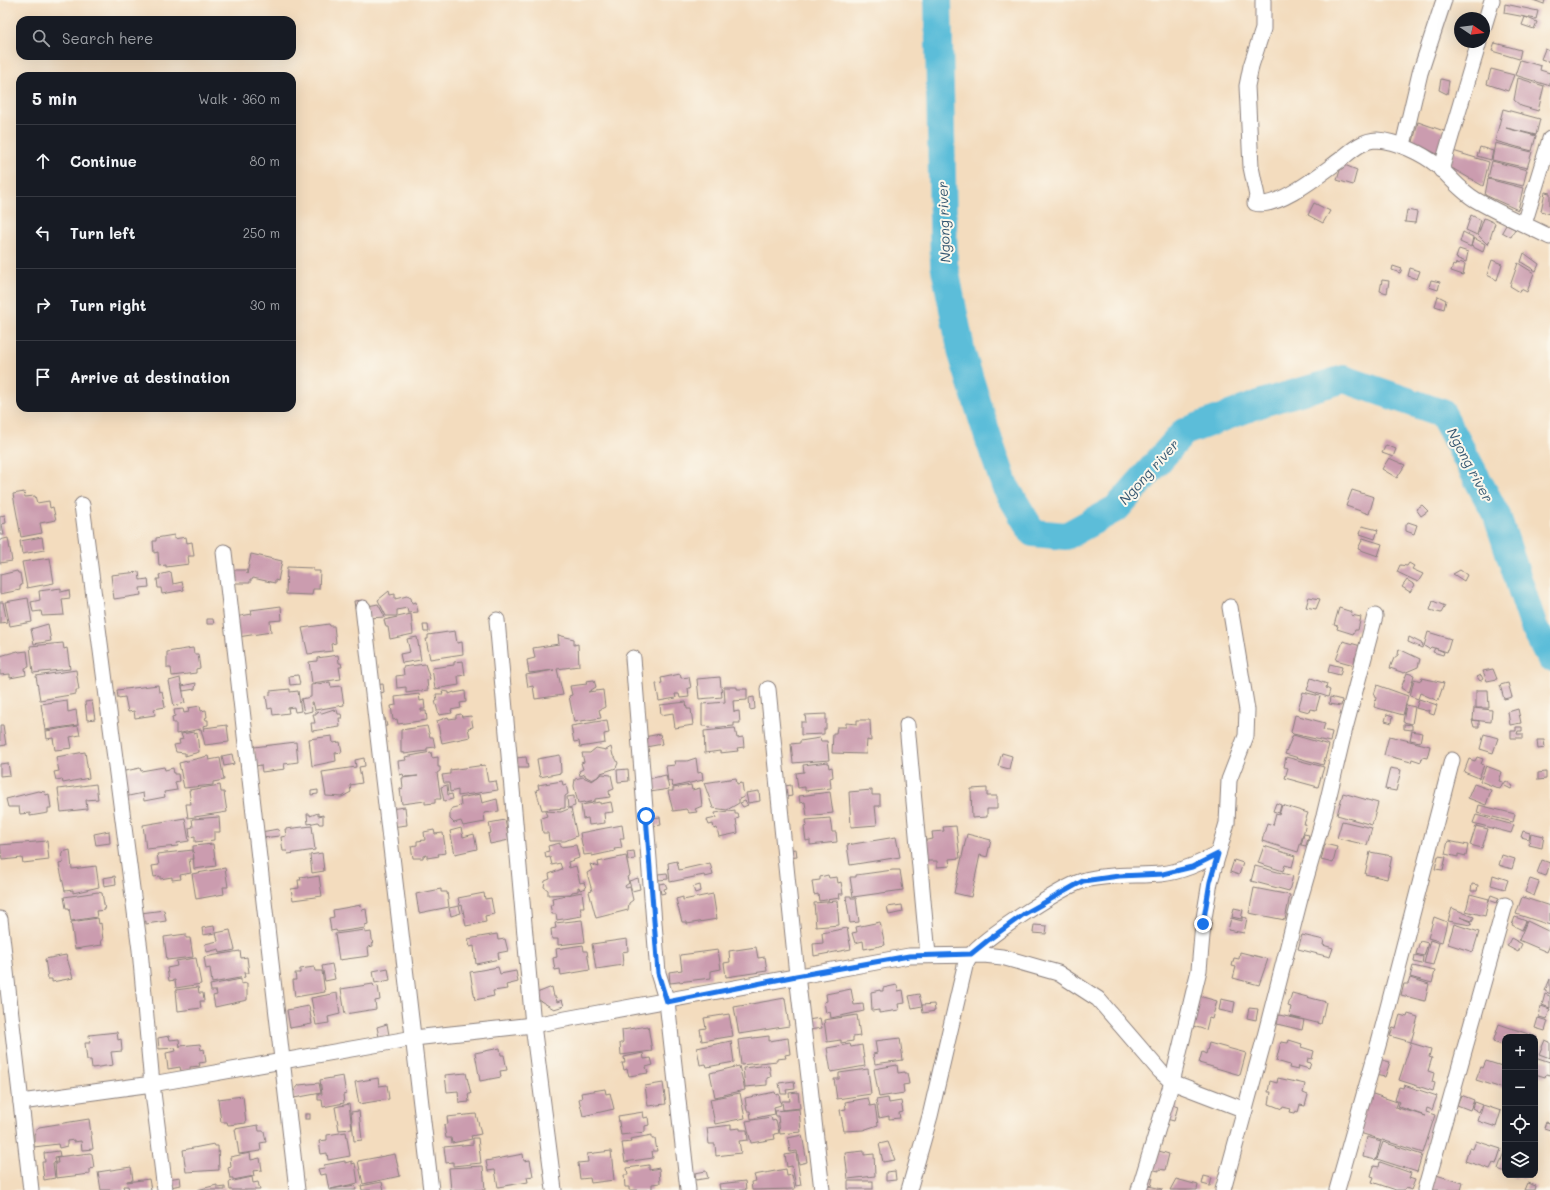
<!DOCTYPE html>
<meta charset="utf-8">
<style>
:root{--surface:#171b24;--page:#242831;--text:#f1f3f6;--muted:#9ea1a6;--line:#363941}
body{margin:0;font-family:Mali,sans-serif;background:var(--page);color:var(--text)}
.controls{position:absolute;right:12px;bottom:12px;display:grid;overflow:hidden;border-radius:8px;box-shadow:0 4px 16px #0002}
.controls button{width:36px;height:36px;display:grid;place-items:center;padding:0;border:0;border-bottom:1px solid var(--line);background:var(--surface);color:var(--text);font:20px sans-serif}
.compass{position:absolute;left:1454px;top:12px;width:36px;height:36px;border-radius:50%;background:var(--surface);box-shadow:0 4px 16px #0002;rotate:103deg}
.stop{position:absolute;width:12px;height:12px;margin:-9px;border:3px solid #1a73e8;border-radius:50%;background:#fff}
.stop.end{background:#1a73e8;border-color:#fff;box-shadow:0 1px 4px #0008}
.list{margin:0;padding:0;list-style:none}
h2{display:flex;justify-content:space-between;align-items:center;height:52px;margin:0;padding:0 16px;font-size:17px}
h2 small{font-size:13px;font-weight:400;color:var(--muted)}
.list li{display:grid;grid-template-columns:26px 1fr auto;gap:12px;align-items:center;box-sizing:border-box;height:72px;padding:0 16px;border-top:1px solid var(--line)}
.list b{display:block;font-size:15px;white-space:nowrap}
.list em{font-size:13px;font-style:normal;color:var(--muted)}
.icon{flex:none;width:22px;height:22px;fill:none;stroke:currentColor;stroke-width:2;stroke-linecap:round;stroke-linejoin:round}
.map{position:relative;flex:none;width:1550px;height:1190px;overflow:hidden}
.search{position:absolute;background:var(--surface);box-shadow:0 4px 16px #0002;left:16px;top:16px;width:280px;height:44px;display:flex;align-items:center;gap:10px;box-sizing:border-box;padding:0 14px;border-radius:12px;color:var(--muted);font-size:15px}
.panel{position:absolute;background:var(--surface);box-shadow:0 4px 16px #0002;left:16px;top:72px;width:280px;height:340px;border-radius:12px}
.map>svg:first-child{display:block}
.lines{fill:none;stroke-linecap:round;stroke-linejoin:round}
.river{stroke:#5bbdd9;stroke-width:28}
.building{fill:#cb9caf}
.street-casing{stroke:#8a7f7c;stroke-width:17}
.street{stroke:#fff;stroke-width:15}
.route{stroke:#1a73e8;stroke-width:5}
.labels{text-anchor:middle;stroke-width:4;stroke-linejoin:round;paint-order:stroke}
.water-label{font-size:14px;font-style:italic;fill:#365872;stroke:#fbf7ec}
</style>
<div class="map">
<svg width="1550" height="1190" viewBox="0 0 1550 1190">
<rect width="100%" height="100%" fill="#fbf7ec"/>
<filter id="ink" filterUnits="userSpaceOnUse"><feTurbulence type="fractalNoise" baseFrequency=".025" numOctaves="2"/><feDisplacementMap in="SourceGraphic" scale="8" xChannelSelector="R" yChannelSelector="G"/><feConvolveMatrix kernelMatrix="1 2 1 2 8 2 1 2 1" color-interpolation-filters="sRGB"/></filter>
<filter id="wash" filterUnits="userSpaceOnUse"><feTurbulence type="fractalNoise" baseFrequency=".012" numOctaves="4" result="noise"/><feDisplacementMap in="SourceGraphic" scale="16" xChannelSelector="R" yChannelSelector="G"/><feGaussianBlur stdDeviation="0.9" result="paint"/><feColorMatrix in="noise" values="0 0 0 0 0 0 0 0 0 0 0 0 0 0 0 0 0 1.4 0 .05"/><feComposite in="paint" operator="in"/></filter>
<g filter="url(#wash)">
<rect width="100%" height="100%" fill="#f3dcbe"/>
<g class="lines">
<path class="river" d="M938 0 944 264 962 354 988 437 1005 486 1033 533 1066 536 1117 508 1184 432 1265 402 1344 379 1442 413 1497 516 1534 627 1550 658"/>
</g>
<g id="blocks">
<g class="building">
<path d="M1533 0H1545L1544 4Z"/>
<path d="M1505 4 1538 11 1536 19 1504 13Z"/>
<path d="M1525 17 1537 22 1534 29 1522 25Z"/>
<path d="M1495 43 1521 50 1519 59 1492 51Z"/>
<path d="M1545 49 1550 51V62L1541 59Z"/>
<path d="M1520 60 1541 66 1540 70 1550 73V86L1515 75Z"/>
<path d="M1491 69 1514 75 1508 91 1487 84Z"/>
<path d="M1518 78 1544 86 1538 111 1521 106 1514 100Z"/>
<path d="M1441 79 1449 81 1447 94 1439 90Z"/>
<path d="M1503 109 1540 119 1536 135 1506 128 1536 136 1532 151 1495 141Z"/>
<path d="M1418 122 1444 131 1439 155 1413 142Z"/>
<path d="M1495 143 1532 152 1527 168 1492 160Z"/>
<path d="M1480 147 1493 151 1491 160 1477 156Z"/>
<path d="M1453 151 1489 162 1483 186 1450 167Z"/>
<path d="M1492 161 1527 170 1523 186 1488 178Z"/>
<path d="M1342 164 1357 170 1353 185 1337 180Z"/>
<path d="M1488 179 1523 188 1518 210 1485 195Z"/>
<path d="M1545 192 1550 193V214L1541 211Z"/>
<path d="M1314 203 1330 211 1323 223 1308 215Z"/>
<path d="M1407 210 1417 212 1415 223 1405 222Z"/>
<path d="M1471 215 1481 220 1477 235 1466 230Z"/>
<path d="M1484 218 1495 223 1488 245 1478 235Z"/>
<path d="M1506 225 1515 229 1511 237 1502 232Z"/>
<path d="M1463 232 1473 237 1471 247 1460 242Z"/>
<path d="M1474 238 1485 244 1483 252 1471 246Z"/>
<path d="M1459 249 1468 252 1466 262 1456 258Z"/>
<path d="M1524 253 1539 264 1536 271 1521 262Z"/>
<path d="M1492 260 1502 264 1497 280 1487 275Z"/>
<path d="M1460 262 1465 264 1463 275 1451 271 1453 265 1455 266 1456 263 1459 264Z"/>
<path d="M1518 263 1534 273 1527 292 1521 289 1520 292 1510 286Z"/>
<path d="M1393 266 1402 269 1400 273 1392 270Z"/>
<path d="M1410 268 1420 271 1417 279 1408 276Z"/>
<path d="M1382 280 1389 281 1387 293 1380 291Z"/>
<path d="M1431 280 1440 282 1438 290 1429 287Z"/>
<path d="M1438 296 1446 300 1444 309 1435 306Z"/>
<path d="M1386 445 1396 449 1393 457 1382 453Z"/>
<path d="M1389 458 1405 465 1397 478 1382 469Z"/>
<path d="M1352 490 1374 497 1369 514 1346 506Z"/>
<path d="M24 492 25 497 35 496 37 503 49 501 50 508 53 507 56 520 40 523 42 533 21 537 13 494Z"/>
<path d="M1422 505 1428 511 1421 516 1416 509Z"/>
<path d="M5 515 6 523 2 524 4 535H0V516Z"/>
<path d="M1408 522 1417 525 1414 534 1406 531V525Z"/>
<path d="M1362 526 1378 530 1375 539 1360 534Z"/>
<path d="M174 535V539L186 537 187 543 192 542 194 556H188L189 564 166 567V565L159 566 158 552 154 553 153 541H156V538Z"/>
<path d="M42 537 44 550 22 554 20 541Z"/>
<path d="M8 538 12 561 0 563V540Z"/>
<path d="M1363 538 1382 544 1378 556 1358 549Z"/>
<path d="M251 554 282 561 278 581 275 580V583L253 578 252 580H250V583H230L228 570H247V574Z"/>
<path d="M50 558 54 583 27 588 22 562Z"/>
<path d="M1409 563 1414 566 1412 569 1423 574 1418 582 1397 572 1400 565 1407 566Z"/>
<path d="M287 567 313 568V571H320L319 589H313L312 595 286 594Z"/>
<path d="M1460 570 1467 575 1464 581 1453 574Z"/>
<path d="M17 571 18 573H20L22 585 20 586V590L0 594V575Z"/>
<path d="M139 572 140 580 148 579 149 587 140 588 141 595 114 599 111 575Z"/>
<path d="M171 572 173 584 182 582 184 590 162 594 161 588H158L157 579H160L159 575Z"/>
<path d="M1407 580 1415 585 1410 592 1402 587Z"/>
<path d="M61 588V592L69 590 70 598 62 599 64 615 42 616 41 611 33 612 31 602 40 600 39 591Z"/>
<path d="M389 591 390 595 395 594V599L407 596 411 598 412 603 416 602 418 612 408 613 407 608 397 610V616H386L378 600Z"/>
<path d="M1309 597 1320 599 1316 609 1306 607Z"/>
<path d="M28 598 32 622 10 626 5 602Z"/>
<path d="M363 600 364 607 355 608 354 601Z"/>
<path d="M1433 601 1445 606 1441 613 1430 610Z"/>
<path d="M0 602H3L7 622 0 623Z"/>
<path d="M378 604 385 617 368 618V606Z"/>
<path d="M281 606 282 620 270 621 271 632 238 637 235 617 252 614 251 610Z"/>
<path d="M1339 608 1352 612 1351 615 1361 617 1358 630H1355L1353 634 1337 629 1338 626 1334 625Z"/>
<path d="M411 614 413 634 390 639 388 627H386L384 620Z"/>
<path d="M207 619H213L214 624H207Z"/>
<path d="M48 624 51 641 34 644 31 629Z"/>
<path d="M329 624 330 626H334L336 643 331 644 332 651 308 654 302 628Z"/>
<path d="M423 625H428L429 632H424Z"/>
<path d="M455 631 457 643 462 642 463 654 430 659 426 639H428V635Z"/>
<path d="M1428 632 1451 639 1447 652 1431 647 1429 649 1424 646Z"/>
<path d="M558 635 574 639V645L578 644 579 666 557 669 563 695 535 699 533 686 528 687 526 675 554 670 529 673 527 660 535 658 533 648 559 644Z"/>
<path d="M417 637 421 660 402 663 400 654 410 652 407 639Z"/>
<path d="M1409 637 1423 644 1422 648 1408 642Z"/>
<path d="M1343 641 1361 646 1358 658 1355 657 1354 665 1336 660Z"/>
<path d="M63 643 64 649 67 648 70 669 33 673 30 646Z"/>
<path d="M193 648 194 654H198L200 668 196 669V673L172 676 171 668H167V652Z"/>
<path d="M1435 648 1444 652 1443 655 1433 652Z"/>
<path d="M1399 649 1420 659 1418 667 1404 673 1390 668 1394 658 1398 655Z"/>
<path d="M18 651 19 652 27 651 29 667 25 668 26 675 10 678V674L0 675V656Z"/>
<path d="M338 655 339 663H341L342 667H339L341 679 312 683 309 662 317 661V658Z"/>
<path d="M463 661 465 675 458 676 459 685 435 689 432 668 454 665V662Z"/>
<path d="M425 664 430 679 427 680 428 690 406 693V687L397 688 396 676 404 675 403 667Z"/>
<path d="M1330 664 1342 667 1340 675 1328 672Z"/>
<path d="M1493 669 1497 679 1487 681 1483 671Z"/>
<path d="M76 670 79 690H76V694L40 700 36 676Z"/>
<path d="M1407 673 1414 675 1409 693 1401 688Z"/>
<path d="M680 674 681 678 689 677 691 688H688L689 697 680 698 679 694H675L676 698 659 701 656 684 662 683 661 678Z"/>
<path d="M298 675 300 684 290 685 289 676Z"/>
<path d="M1481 675 1483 679 1480 681 1477 677Z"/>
<path d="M720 677 722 697 699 699 697 679Z"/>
<path d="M180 678 185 703 174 706 169 681Z"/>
<path d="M1311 678 1327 684 1326 688 1330 690 1328 697 1307 690Z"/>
<path d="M1422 678 1444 683 1438 701 1420 693 1418 699 1410 696 1414 679 1421 681Z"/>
<path d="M594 680 596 687 588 692 603 690 605 707 599 710 601 718 574 722 569 696 572 695 570 686 587 684 586 681Z"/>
<path d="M330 682 331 687 341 686 344 705 315 710 313 702H311L312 711 304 713 301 699 311 697V685Z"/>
<path d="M196 683 195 689 183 691 182 686Z"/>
<path d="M1508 683 1512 697 1504 699 1500 685Z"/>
<path d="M383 684 384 692 377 694 375 685Z"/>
<path d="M158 685 159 692 162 691 165 707 154 709 155 715 135 718 134 711 128 712 125 697 118 698 117 690Z"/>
<path d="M1377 685 1408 696 1403 715 1374 707 1376 698 1374 695Z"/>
<path d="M724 687H737V689H747V700L733 701 734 712 739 711 740 723H734V726L708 728 707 726H702V704L725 702Z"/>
<path d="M290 689V692L298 691 301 711 295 712 294 707 288 708 289 713 273 715 272 708 268 709 266 696 270 695V691Z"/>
<path d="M1476 690H1488L1489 708H1476Z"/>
<path d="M442 691 449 692V694L454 692V693L465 691 466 702 460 703 461 708 451 710 452 713 439 715 435 701H437L436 694H443Z"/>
<path d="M1303 692 1320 696 1316 710 1310 709 1309 712 1298 709Z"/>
<path d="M419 694 420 701 424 700 425 709H421V711H426L427 720 398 724 397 719 393 720 391 706 396 705 395 697Z"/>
<path d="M754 697 755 709 750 710 749 698Z"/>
<path d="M1330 697 1342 700 1341 706 1329 704Z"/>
<path d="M1419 699 1437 705 1434 715 1428 713 1429 710 1427 711 1416 708Z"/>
<path d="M67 700 68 712 76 710 78 725 45 730 41 704Z"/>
<path d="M92 701 95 719 87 720 85 702Z"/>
<path d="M686 702 687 709H691L693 725 675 728 673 713 661 715 660 705Z"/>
<path d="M1406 705 1415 707 1412 724 1403 722Z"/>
<path d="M200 706 201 711 206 710 207 717 205 718 206 720H208V725L203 726 204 731V728L227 725 229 742 205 745 201 729 176 734V723H173L172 717 175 716 174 710 183 709 184 713 189 712 188 708Z"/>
<path d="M1474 708 1492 710 1491 722 1473 720Z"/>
<path d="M334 709V711L337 710 338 714H341L342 718H339L340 727 312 731 311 723H315L313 714H316V712L322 713Z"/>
<path d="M1518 709 1521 723 1510 725 1508 712Z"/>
<path d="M461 714 462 717 471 716 473 727 468 728 470 737 442 743 437 721 448 717 449 719 456 718V715Z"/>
<path d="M826 714V729H824V734L801 735V722H806L805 715Z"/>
<path d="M1387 714 1393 716 1392 723 1385 721Z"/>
<path d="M1295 715 1325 723 1323 730 1332 732 1330 742 1293 734 1291 732Z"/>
<path d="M385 718 387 726 380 727 379 719Z"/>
<path d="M607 720 609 733 604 734 605 743 580 747 579 741 574 742 571 726Z"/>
<path d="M857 720H870L871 741 867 740 866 754 832 753 833 733H836L837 727H846V723L857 724Z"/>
<path d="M1472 720 1479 721V727H1474Z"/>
<path d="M1404 724 1412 725V730L1404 729Z"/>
<path d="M0 725H3L6 745 0 746Z"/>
<path d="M78 726 80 735 70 737 72 748 55 750 53 738 47 739 46 731Z"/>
<path d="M427 726 430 737H433L435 747 427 748V751L404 754V752L401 753V730Z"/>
<path d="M1516 727H1522V731H1518L1517 734H1523V738H1511V731H1516Z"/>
<path d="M735 728 737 738 743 737 744 747 737 748 738 751 720 753V751L705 753 704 731Z"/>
<path d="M1412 731 1422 733 1420 742 1410 740Z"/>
<path d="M194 732V734L197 733 199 752 185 756V753L176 752 174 745 180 744 179 740 183 739 181 734Z"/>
<path d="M660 734 662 744 646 747 644 737Z"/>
<path d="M1484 734 1498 738 1493 753 1480 749Z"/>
<path d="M1293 735 1329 745 1323 765 1285 754Z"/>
<path d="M332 736 333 743 340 742 342 752 335 753 336 761 312 766 309 739Z"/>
<path d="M1389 736 1430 746 1427 758 1422 757 1421 762 1412 759 1411 762 1384 755Z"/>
<path d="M820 738 821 741H827L829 760 793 763 791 744 800 743V741Z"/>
<path d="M1537 740H1544L1545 748 1538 749Z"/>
<path d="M296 742 298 762 284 764 285 769 262 772 261 765 256 766 254 747Z"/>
<path d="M611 747 613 756 615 757 618 763 616 768 601 773V775L592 780 585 776V774L580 776 579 771 583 769 581 763 584 762 582 753H590L596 748 606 750Z"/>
<path d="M85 752 89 778 63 783 62 779 56 780 54 772 59 771 56 757Z"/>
<path d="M431 752 432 758 438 757V767H440V771L437 773 441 799H435V803L425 804V801L402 804 400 789 403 788 402 778 418 776 404 777 403 774 400 775 398 761 406 760 405 757Z"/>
<path d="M1002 753 1012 756 1009 769 998 766Z"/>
<path d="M232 754 234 764 224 766 222 756Z"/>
<path d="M560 755 561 773 540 777 537 759Z"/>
<path d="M208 756 209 760 220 758 224 780 213 782V785L184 788 179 763Z"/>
<path d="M526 757 528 768H518L516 758Z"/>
<path d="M1286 757 1324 767 1318 787 1285 778 1288 768 1284 767Z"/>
<path d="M1477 757 1483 759 1481 764 1484 765 1479 778 1464 772 1469 759 1475 761Z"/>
<path d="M364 758 365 766 359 767 362 783 350 785 351 792 342 797 326 796 322 772 356 767 355 760Z"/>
<path d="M696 758 698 773 702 772 703 780 673 787 671 781H668L666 766 675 765 674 761H687Z"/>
<path d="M828 762 829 768 832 767 833 777 830 778 831 788 805 791V787L798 788 796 773 804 772 803 765Z"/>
<path d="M8 763 10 775 0 776V764Z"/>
<path d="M485 765 488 782 496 781 498 790 458 796V790L450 792 449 783H444L442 775 450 774V770Z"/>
<path d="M1486 766 1502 772 1499 781 1503 782 1500 789 1480 781Z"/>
<path d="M164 767 165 770 173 768 174 774H178L179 781 175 782 177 790 164 792 165 797 144 801 143 793 124 797 120 772 140 768 141 771Z"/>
<path d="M1390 768 1401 770 1396 791 1385 789Z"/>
<path d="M628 769 629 781 618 782 617 770Z"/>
<path d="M1546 772V779L1538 780V773Z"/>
<path d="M602 774 611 775 614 789 609 791 610 797 595 799V801L585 803 584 802 578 803 574 786 575 779 583 777 592 781Z"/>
<path d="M666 775 669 789 650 792 648 779Z"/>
<path d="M736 778 737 784 742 783 744 797 739 799V803L727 810 713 808 704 783Z"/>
<path d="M562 781 563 785 566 784 568 794 565 796V808L542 810 536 790 539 789 538 785Z"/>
<path d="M1506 781 1513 786 1511 789 1503 785Z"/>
<path d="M96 784 98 799 86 800 87 809 61 812 58 789Z"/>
<path d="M1474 784 1491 790 1486 805 1468 798Z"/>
<path d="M220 785 221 792H224L227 812 188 818 186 804H191L189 790Z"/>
<path d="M447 785 448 795 452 794 453 799 444 801 441 787Z"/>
<path d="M691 785 692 790 700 788 702 806 695 809 697 812 689 813 686 809 673 811 668 791H673V788Z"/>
<path d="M791 785 792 796 780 798 779 787Z"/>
<path d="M987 788V796H997V809H987V817L972 818 971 789Z"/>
<path d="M318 790V794L311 795V791Z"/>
<path d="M872 790V795H880V806H875L877 825 851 827 849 792Z"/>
<path d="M38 791 45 792 46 795 49 794 51 808H48V813L30 816V813L20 814 19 807H8L6 799Z"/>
<path d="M759 791 760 801 748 803 746 793Z"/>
<path d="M830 792 833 813 807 816 805 802 800 803 799 796Z"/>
<path d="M1343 793 1378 803 1372 825 1337 815Z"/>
<path d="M480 794 482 803 497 799 499 811 484 813 485 822 463 826 461 821 454 823 450 819V811L452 808 461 806 460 798Z"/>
<path d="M574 796 575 806 568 808 567 797Z"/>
<path d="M745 801 748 805 743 807 740 803Z"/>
<path d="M600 802V804L611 802 613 812 604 813 605 823 589 825 588 818 583 819 581 805Z"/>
<path d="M1276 803 1281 805 1279 813 1273 811Z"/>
<path d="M1282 805 1308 813 1304 824H1306L1298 852 1262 841 1267 823 1273 825 1276 814 1279 815Z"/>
<path d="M1479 805 1515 814 1513 822 1477 813Z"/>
<path d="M405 807 407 825 391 827 389 809Z"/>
<path d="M571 808 577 836 565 841H549L548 833H543L541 818 547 816 545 811 561 812Z"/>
<path d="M735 810V814H738L739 818 736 819 738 833 719 837 717 828 714 829 713 824 709 825 707 820 716 818 715 813Z"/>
<path d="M318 813V816L323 815V824H319L318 822 308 824 307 814H310V816Z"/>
<path d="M1476 815 1514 825 1511 833 1473 823Z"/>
<path d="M219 817 220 832H214V840L195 842V836L190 837 189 828 193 827 192 819Z"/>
<path d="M660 817 661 825 654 826 652 818Z"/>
<path d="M185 818 189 841 177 843 178 846 146 849 143 825Z"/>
<path d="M830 818 832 832H836L837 842 810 845V840L806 841 804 827 807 826 806 820Z"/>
<path d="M505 820 509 840 490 844 488 834 491 833 489 823Z"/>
<path d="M1342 821 1372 828 1367 845 1337 838Z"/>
<path d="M622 825 624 838H620L622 848 614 849 615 851 592 856V854L584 855 580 833Z"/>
<path d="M312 826 315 850 288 854 287 851H283L281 837 286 836 285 829Z"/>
<path d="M956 826 960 858 949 859 950 866 937 867V861H923L921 841 933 839 932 832 944 831 943 827Z"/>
<path d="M1476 826 1488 829 1482 848 1470 845Z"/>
<path d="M461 828 463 837 474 834 477 849 455 854 450 831Z"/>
<path d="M278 829 279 836 262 838 261 832Z"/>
<path d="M434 830 435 834 443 833 446 853 438 854 439 856 427 858V855L423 856V858H413L411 846 417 845V841L425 840 424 832Z"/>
<path d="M109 831 110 843 96 845 94 834Z"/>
<path d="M1523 831 1530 833 1529 839 1521 837Z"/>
<path d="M1531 833 1544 836 1542 848 1529 845Z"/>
<path d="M967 834 991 840 987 857 980 855 971 897 954 893Z"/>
<path d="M1304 834 1309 835 1306 846 1301 845Z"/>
<path d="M896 837 900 857 850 865 847 845Z"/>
<path d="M47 841 49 860 23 863 22 858 2 860 0 845Z"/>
<path d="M1448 841 1468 845 1466 856 1458 854V857L1445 854Z"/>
<path d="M560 843V847L576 845 579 858 568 862 569 868 576 866 580 883 584 882 586 888 580 890 579 887H578V891L572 892 571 894 548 895V890L544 887 545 881 550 879 549 874 562 869 560 863 552 865 550 857 546 858 545 852 549 851 548 846Z"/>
<path d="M213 844 216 866 194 869 193 846Z"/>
<path d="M1325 844 1337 847 1333 863 1321 860Z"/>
<path d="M1264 846 1295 856 1292 867 1285 865 1283 871 1258 863Z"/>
<path d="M796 849 797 857 787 858 786 850Z"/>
<path d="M70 850 72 869 96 866 99 887 73 893V890L65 891 59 864 63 863 62 852Z"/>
<path d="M193 850 194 859H189L191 873 180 875 181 879 172 880V877L160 879V876L154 877 152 866 159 865 157 854Z"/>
<path d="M634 851 635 859 628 860 627 852Z"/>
<path d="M1370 852 1392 856 1387 879 1365 874Z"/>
<path d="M322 853 324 871 312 873 310 855Z"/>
<path d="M1502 855 1515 859 1512 869 1499 865Z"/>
<path d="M626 856 630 875 627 877 629 883 625 886 626 888 630 887 633 900 629 903 628 910 596 918 589 892 592 891 587 873 592 870 590 864 599 867 598 862Z"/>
<path d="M1438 856 1446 857 1443 870 1435 869Z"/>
<path d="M1234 860 1243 863 1239 875 1230 872Z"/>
<path d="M1542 860 1550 863 1546 876 1537 873Z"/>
<path d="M677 861 679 870 710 863 713 875 705 877 704 875 670 882 668 863Z"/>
<path d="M1255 866 1293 876 1289 891 1251 881Z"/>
<path d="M225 868 228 887H223L224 894 196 899 192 874Z"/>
<path d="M893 870H900L903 890 853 897 850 877H856V875Z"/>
<path d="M667 873 668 879 659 880 658 874Z"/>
<path d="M828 875 829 878 837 877 838 883 841 882 843 894H839L840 898 819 901 818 894 814 895 812 881 820 880V877Z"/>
<path d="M1493 875 1508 880 1505 889 1491 885Z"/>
<path d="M115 876 116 884 104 886 103 878Z"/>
<path d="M307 876V878L319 876 322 896 293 900 291 889 299 888 298 880H301L300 877Z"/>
<path d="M638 878 640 889 632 891 629 881Z"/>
<path d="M1530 879 1539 882 1534 896 1525 892Z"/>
<path d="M665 883 667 888 664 889 665 893 661 894 659 884Z"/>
<path d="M1472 884 1478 885 1477 891H1471Z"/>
<path d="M700 885 701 891 695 893 693 887Z"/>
<path d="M1254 888 1290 895 1285 920 1249 913Z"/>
<path d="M441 889V892H447L449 907 419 913 416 894Z"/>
<path d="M98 892 102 893 105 910 96 911 97 917 71 921 69 908H66L64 897Z"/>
<path d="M582 892 584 907H580L582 916 557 920 556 914H552L550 905H553L552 898Z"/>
<path d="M484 893 485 899 491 898 494 914 485 916 486 922 466 926 462 905 460 906 458 898Z"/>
<path d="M713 894 717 919 687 924V922H682L676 899 683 897V900Z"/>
<path d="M1470 894 1489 899 1485 916 1466 911Z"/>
<path d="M1491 895 1499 898 1497 903 1489 900Z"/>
<path d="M846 896H851V898H856L859 922 850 923Z"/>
<path d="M1522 897 1550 906V925L1516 914Z"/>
<path d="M837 901 839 925 816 927 814 903Z"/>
<path d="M361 905 362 910 366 909 368 924 365 925V928L337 932 336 930 331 931 329 918 334 917 333 910Z"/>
<path d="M902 905 903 912 889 915 887 907Z"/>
<path d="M459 906 461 913 451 916 449 908Z"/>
<path d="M1234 908 1243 910 1241 919 1232 917Z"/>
<path d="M1452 908 1474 917 1472 921 1460 917 1472 922 1471 925 1448 921Z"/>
<path d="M164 910 166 921 146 924V921L143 922 141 913Z"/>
<path d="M1242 917 1247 918 1244 933 1228 930 1231 918 1242 921Z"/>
<path d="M1434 917 1447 922 1442 942 1428 938Z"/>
<path d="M1515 917 1526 921 1522 930 1512 925Z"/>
<path d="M98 918 99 924 101 923 103 940H101L102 945 75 949 71 922Z"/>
<path d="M582 920 585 942 558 945V939H552L551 929 556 928 555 923Z"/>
<path d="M1527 921 1550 932V945L1547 952 1519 940Z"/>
<path d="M880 922 885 945 864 949 863 941 855 943 852 933 857 932 856 927Z"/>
<path d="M1454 924 1479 932 1473 952 1448 944Z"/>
<path d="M1034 925 1047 926 1046 934 1033 933Z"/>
<path d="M214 926 215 933 203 935 202 928Z"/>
<path d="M847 928 851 949 814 956 813 944 823 943 822 933Z"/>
<path d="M230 930 235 950 220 953 219 949 207 952 205 944 218 941 216 933Z"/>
<path d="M365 930V933L371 932 373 946 368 947 369 956 339 960 335 934Z"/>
<path d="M186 934V938H190L193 957 167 960 164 937Z"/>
<path d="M497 934 498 940 505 939 508 951 498 953 499 959 476 964 474 946 470 947 468 939Z"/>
<path d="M1302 935 1324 940 1323 945 1333 948 1330 957 1298 949Z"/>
<path d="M1511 938 1522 944 1518 952 1507 946Z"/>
<path d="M627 939 628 951 622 952 623 965 596 969 592 944Z"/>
<path d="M1430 940 1439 943 1433 965 1424 963Z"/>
<path d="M1420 941 1428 943 1424 956 1416 954Z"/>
<path d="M583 945 584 951H587L590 970 561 975 560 969 555 970 553 958 557 957 556 949Z"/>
<path d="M756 947 758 958 765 957 767 971 726 977 724 963 730 962 729 951Z"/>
<path d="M718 950 721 969 711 971V978L670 983 669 972 682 970 680 955Z"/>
<path d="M240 951 241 958 247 957 249 973H244L245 977 212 983 210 968 206 969 204 957Z"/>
<path d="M1240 952 1268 959 1259 985 1233 978 1236 967 1232 966 1234 958 1239 959Z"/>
<path d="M66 955 73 978 52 982V979H48L45 959Z"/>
<path d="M1415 955 1423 957 1422 964 1414 962Z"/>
<path d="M196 958 201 984 176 988 175 980 169 981 167 968 177 966 176 961Z"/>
<path d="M332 964 335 979 325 981 322 966Z"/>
<path d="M1413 966 1435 971 1432 983 1410 977Z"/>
<path d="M314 967 315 971H322L325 992 295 997 293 980H296L295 973H300V969Z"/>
<path d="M498 967 500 974 516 971 518 982 506 985 507 989 493 991 494 996 475 1000 470 972Z"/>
<path d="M388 968 390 980 375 983 373 971Z"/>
<path d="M1410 978 1429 984 1425 1001 1401 995 1404 984H1408Z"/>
<path d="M241 979V984L247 983V1000L215 1007 213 996 217 995 216 991H211L210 985Z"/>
<path d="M1550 979V994L1545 991Z"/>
<path d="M373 984 374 987 378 986 380 1000 375 1001 376 1009 345 1014 341 989Z"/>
<path d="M897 985 898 991 903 990 905 1003 898 1004 899 1010 879 1013V1010L872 1011 871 992 880 990V991H883V988Z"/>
<path d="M198 987 199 993H203L204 1001H200L201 1008 178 1011 176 990Z"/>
<path d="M552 987 554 997H556L557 1002 562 1000 564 1006 554 1009 539 1000 537 993Z"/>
<path d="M851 989 854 1005 863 1004 864 1011 831 1018 830 1012 826 1013 824 1002 827 1001 826 994Z"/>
<path d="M337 993 340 1014 328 1017 329 1023 316 1025 311 998Z"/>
<path d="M1292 993 1326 1002 1321 1024 1289 1016 1291 1007 1288 1006Z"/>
<path d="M919 994 922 1006 912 1008 909 996Z"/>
<path d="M1545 994 1550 996V1008L1542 1005Z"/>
<path d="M1199 996 1217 1001 1212 1019 1209 1018 1206 1030 1190 1025Z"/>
<path d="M785 998 789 1026 739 1034 734 1007Z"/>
<path d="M1221 999 1235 1002 1233 1013 1219 1010Z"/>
<path d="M934 1004 935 1011 923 1013 922 1005Z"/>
<path d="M309 1006 312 1024 290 1028 287 1010Z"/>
<path d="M1541 1006 1550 1009 1547 1019 1539 1017Z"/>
<path d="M1249 1008 1258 1009 1256 1020 1247 1018Z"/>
<path d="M729 1014 733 1036 702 1041 700 1029 706 1028 704 1018Z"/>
<path d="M1408 1014 1418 1017 1411 1042 1390 1036 1393 1027 1396 1028 1400 1015 1407 1017Z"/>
<path d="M857 1015 860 1036 853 1037V1041L841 1043V1040L827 1042 824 1020Z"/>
<path d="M1279 1015 1304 1020 1302 1030 1277 1024Z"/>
<path d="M820 1018 822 1028 809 1030 808 1020Z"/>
<path d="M1538 1018 1548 1021 1545 1031 1535 1028Z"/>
<path d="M387 1024 389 1035 379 1037 377 1027Z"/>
<path d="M1499 1024 1537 1037 1535 1041V1037H1505V1046L1493 1042Z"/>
<path d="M648 1026 652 1051 621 1055 620 1043H623L622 1030Z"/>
<path d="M117 1032 118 1040 121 1039 122 1051 111 1052 113 1065 92 1068 91 1060H87L85 1043H90L89 1035Z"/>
<path d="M169 1036 170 1040 179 1039 180 1048V1046L200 1044 201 1050 204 1049 206 1062 199 1063 200 1066 190 1067V1070L181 1071 180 1067 168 1069 166 1053 176 1051 175 1048 159 1049 158 1038Z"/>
<path d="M769 1036V1041L788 1038 790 1054 785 1055 786 1058 777 1059V1061L741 1065 738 1040Z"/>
<path d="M900 1038 903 1060 875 1064 873 1054 877 1053 875 1041Z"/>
<path d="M1289 1040 1302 1044 1301 1047 1314 1051 1312 1059 1308 1058 1307 1062 1311 1063 1309 1069 1299 1066 1298 1070 1289 1068 1290 1065 1276 1061 1281 1042 1288 1043Z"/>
<path d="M1545 1040 1550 1042V1058L1539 1054Z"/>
<path d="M731 1041 734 1062 707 1067 706 1064 700 1065 697 1048Z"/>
<path d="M1209 1043 1246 1053 1240 1075 1199 1063 1202 1052 1206 1054Z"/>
<path d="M1411 1043 1431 1049 1429 1057 1432 1058 1428 1071 1434 1073 1432 1082 1435 1083 1433 1091 1399 1080Z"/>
<path d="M850 1044 851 1047 862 1045 865 1066 831 1072 827 1048Z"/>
<path d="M500 1048 501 1055H504L507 1070 500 1071 501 1077 480 1081 475 1053Z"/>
<path d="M643 1053 644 1059 651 1058 653 1065 646 1067 648 1073 629 1076 627 1069 624 1070 622 1063H625L624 1057Z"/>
<path d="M1535 1057 1550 1062V1075L1546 1074 1545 1077 1535 1074Z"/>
<path d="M1379 1059 1390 1062 1385 1077 1375 1075Z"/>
<path d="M1486 1061 1505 1067V1089L1476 1080 1481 1067 1483 1068Z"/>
<path d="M769 1065 771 1077 767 1078V1085L745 1087 743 1068Z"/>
<path d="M897 1065 898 1073 905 1072V1073H907L909 1084 903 1085 904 1093 879 1097 874 1069Z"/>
<path d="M739 1066 745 1090 715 1097 710 1073Z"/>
<path d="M868 1069 871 1094 837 1099 834 1079H839V1073Z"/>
<path d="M466 1073 471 1094H468L469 1102 459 1103 458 1091 447 1092 445 1075Z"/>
<path d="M343 1076 346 1094 343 1095 344 1103 323 1107 322 1100H318V1094H322L320 1080Z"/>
<path d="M378 1078 379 1086 387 1085 389 1099 359 1104 355 1082Z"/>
<path d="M1278 1078 1305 1084 1303 1093 1308 1095 1305 1106 1300 1105 1298 1112 1296 1111 1295 1113 1290 1112 1291 1109 1283 1107 1282 1109 1269 1104 1271 1092H1268L1270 1081 1277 1083Z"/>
<path d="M794 1081 795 1089 786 1090 787 1094H781L779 1083Z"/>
<path d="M319 1083 321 1093 294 1098 293 1092 299 1085Z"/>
<path d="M663 1083 666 1104 648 1106 645 1086Z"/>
<path d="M1404 1085 1437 1096 1432 1110 1427 1108 1426 1112 1435 1115 1423 1153 1357 1132 1370 1093 1397 1102 1395 1107 1425 1116 1397 1106 1399 1102 1395 1100 1399 1087 1403 1088Z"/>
<path d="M605 1089 606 1094 610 1093 614 1109 583 1116 579 1099 582 1098 581 1093Z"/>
<path d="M775 1092 776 1095 779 1094 781 1105 774 1107 775 1114 751 1119 750 1111H747L745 1098Z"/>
<path d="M798 1092 800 1108 783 1110 782 1101H790L789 1093Z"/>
<path d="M740 1093 745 1118 715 1124 710 1099Z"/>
<path d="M1461 1095 1474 1100 1470 1110 1457 1105Z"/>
<path d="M243 1096 246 1123 228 1125 227 1122H221L218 1099Z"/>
<path d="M868 1098 870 1106 875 1105 878 1125 863 1130 844 1131 840 1110 846 1109 845 1102Z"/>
<path d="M888 1098 889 1103 901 1101 903 1112 899 1113 900 1118 889 1119V1116L879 1118 876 1100Z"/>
<path d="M1474 1102 1482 1105 1479 1112 1472 1108Z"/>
<path d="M1168 1103 1178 1106 1174 1121 1163 1118Z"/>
<path d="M349 1104 352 1129 339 1130 335 1107Z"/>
<path d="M1483 1105 1501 1111 1496 1127 1478 1121Z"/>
<path d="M799 1109 801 1132 780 1134 778 1116H776L775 1111Z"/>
<path d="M359 1111 362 1140 354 1141 351 1112Z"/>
<path d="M643 1112 644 1118 648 1117 649 1125 645 1126V1132L621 1135 618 1116Z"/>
<rect x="305" y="1114" width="5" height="5"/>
<path d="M476 1114 481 1134 471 1136 472 1139 452 1143 451 1138H446L444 1125 448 1124 447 1117Z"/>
<path d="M771 1117 772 1121 776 1120 779 1133 774 1134 775 1139 751 1143 746 1121Z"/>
<path d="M89 1119 93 1149 82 1150 81 1141 74 1142V1140L67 1141V1146L59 1148 58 1144 34 1147V1134L39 1127Z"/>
<path d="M1546 1122 1550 1123V1130L1544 1128Z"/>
<path d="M258 1125 259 1131H264L266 1142 260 1143 261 1151 239 1154 235 1129Z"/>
<path d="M731 1125V1129L740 1128V1130H747L748 1140 739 1141 741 1153 716 1156 715 1144H709L707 1128Z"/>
<path d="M346 1132 350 1156 328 1160 327 1153 321 1154 319 1141 327 1140V1135Z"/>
<path d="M652 1135V1139H655L657 1151H652L653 1158 625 1162 622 1143 631 1142 630 1139Z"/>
<path d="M802 1135 807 1162 799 1164 797 1151 790 1152 788 1138Z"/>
<path d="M1367 1137 1381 1141 1376 1160 1363 1157Z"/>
<path d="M473 1138H478L481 1163 453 1166V1162L446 1163 444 1147 473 1144Z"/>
<path d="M1476 1141 1501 1149 1496 1164 1493 1163 1490 1169 1465 1161 1469 1148 1473 1149Z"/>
<path d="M888 1142 895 1160 883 1162 879 1144Z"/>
<path d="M1383 1142 1422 1155 1417 1172 1377 1159Z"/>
<path d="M214 1144 215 1146H218L219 1170 186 1172 183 1150Z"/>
<path d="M1505 1149V1172L1498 1169Z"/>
<path d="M59 1151 60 1156 55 1157 56 1162 53 1163 55 1178 44 1180 42 1162H45L44 1153Z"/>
<path d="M611 1151 614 1180 591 1183 590 1178 580 1179 578 1163 588 1162 587 1154Z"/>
<path d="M864 1151V1155L874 1154 875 1176 848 1179 845 1153Z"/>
<path d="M1159 1151 1169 1154 1165 1170 1159 1169V1171L1150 1169 1155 1153 1158 1155Z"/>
<path d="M90 1153 92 1154 94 1168 90 1169V1174L56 1178 55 1163H58L57 1157Z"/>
<path d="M250 1153 251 1160 260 1158 262 1170 253 1171 254 1176 233 1180V1178H230L228 1168 231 1167 230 1157Z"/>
<path d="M796 1153 801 1185 796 1186 792 1166 787 1167 785 1155Z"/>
<path d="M395 1154 400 1176 363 1184 358 1161Z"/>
<path d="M523 1154 524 1161 530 1160 533 1176 527 1177 528 1182 498 1187 495 1170 488 1171 486 1161Z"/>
<path d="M345 1161V1163L352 1161V1164L355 1163 358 1183 331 1189 355 1185 356 1190H329L326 1174 320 1175 318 1169 325 1168 324 1165Z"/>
<path d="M1380 1162 1411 1173 1409 1178 1415 1180 1411 1190 1406 1188 1405 1190H1396L1372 1182 1374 1177 1371 1176 1374 1166 1379 1167Z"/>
<path d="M649 1165V1170L659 1168 660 1183 652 1184V1190H629V1187H625L624 1175H628L627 1168Z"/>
<path d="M483 1166 485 1190H451L449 1168Z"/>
<path d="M131 1167 133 1180 127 1181V1182L149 1179 151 1190H129L128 1186H123L124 1190H101L98 1172Z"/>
<path d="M786 1169 787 1176 792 1175 795 1189 752 1190 751 1182 756 1181 754 1175Z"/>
<path d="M706 1171 708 1178 696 1180 695 1173Z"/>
<path d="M895 1171 896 1180 886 1181V1172Z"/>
<path d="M1436 1175 1463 1183 1461 1190H1431Z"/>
<path d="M1509 1175H1527L1526 1178 1517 1176 1516 1178Z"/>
<path d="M1146 1176 1153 1178 1151 1186 1144 1184Z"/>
<path d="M1204 1176 1212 1178 1210 1186 1202 1184Z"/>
<path d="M180 1177 181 1185 170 1187 168 1179Z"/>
<path d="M252 1177 253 1183 258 1182 260 1190H230L229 1182Z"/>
<path d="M1176 1179 1198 1185 1197 1190H1170Z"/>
<path d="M745 1181 746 1190H720L719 1184Z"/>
<rect x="848" y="1181" width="25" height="8"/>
<path d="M382 1182 384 1190H362L361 1186Z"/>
<path d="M1527 1183 1536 1186 1535 1190H1524Z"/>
<path d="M217 1185V1188L225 1187V1190H197Z"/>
<path d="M1144 1185 1162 1189V1190H1142Z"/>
</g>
</g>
</g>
<g filter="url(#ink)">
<use href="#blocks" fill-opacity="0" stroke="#8a7f7c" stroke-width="1"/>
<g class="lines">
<defs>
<g id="street">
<path d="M1263 0V29L1251 66 1247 86 1251 167 1257 196 1255 203C1277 210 1322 173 1340 160 1350 152 1362 140 1377 140 1396 141 1422 153 1438 166 1450 177 1462 192 1476 200 1500 214 1526 225 1550 237"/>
<path d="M1484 26 1492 0"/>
<path d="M1403 145 1420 73 1444 0"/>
<path d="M1441 170 1479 42"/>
<path d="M1524 224 1550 139"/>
<path d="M82 505 140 950 152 1084 165 1190"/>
<path d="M224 552 297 1190"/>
<path d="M363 608 431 1190"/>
<path d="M497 620 533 1025 554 1190"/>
<path d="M633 658 658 973 667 1002 688 1190"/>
<path d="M768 689 797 975 822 1190"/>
<path d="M907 725 928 955"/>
<path d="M0 919 31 1190"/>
<path d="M21 1102 152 1084 414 1038 533 1025 909 956 984 955 1002 957 1058 973 1098 999 1160 1071 1172 1082 1245 1110"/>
<path d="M909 1190 930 1116 965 966C967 962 969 958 971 955 983 938 1061 888 1082 881 1103 874 1138 876 1161 874 1181 872 1200 863 1218 854"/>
<path d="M1139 1190 1172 1082 1186 1024 1199 970 1203 924 1210 882 1227 823 1229 780 1246 736 1247 710 1230 607"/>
<path d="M1223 1190 1264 1040 1300 899 1324 816 1344 732 1375 616"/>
<path d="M1337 1190 1379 1042 1452 760"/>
<path d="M1425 1190 1505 905"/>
</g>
</defs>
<use href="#street" class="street-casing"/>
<use href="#street" class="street"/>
</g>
</g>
<g class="lines" filter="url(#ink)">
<path class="route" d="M646 816 658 973 667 1002 796 976 909 956 971 954 987 941 1024 914 1083 881 1119 876 1163 874 1192 867 1218 854 1210 882 1203 924"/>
</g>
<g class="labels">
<g class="water-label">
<text transform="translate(944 222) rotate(-92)" y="5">Ngong river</text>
<text transform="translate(1470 465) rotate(62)" y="5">Ngong river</text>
<text transform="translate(1149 472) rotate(-48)" y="5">Ngong river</text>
</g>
</g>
</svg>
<div class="controls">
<button>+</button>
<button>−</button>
<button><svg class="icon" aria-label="locate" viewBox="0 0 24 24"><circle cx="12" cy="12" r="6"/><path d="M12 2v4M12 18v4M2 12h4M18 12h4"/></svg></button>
<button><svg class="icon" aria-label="layers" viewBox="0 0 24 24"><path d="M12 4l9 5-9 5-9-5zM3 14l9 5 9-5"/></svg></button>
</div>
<svg class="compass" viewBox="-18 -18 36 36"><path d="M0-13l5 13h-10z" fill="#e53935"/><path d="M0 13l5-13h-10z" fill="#9ea1a6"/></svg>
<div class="stop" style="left:646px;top:816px"></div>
<div class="stop end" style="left:1203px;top:924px"></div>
<div class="search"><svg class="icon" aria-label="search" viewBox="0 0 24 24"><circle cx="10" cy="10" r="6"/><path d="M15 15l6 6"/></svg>Search here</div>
<section class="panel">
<h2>5 min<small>Walk · 360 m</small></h2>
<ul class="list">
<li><svg class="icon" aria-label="ahead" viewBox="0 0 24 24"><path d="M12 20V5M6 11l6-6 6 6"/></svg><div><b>Continue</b></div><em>80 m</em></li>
<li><svg class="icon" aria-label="left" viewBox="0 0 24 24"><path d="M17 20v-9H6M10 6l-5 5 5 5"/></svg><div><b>Turn left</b></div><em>250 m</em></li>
<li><svg class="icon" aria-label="right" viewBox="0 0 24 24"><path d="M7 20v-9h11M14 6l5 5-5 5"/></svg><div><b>Turn right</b></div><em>30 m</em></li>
<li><svg class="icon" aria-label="arrive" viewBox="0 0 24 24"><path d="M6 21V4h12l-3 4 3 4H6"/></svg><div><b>Arrive at destination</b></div></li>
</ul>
</section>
</div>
